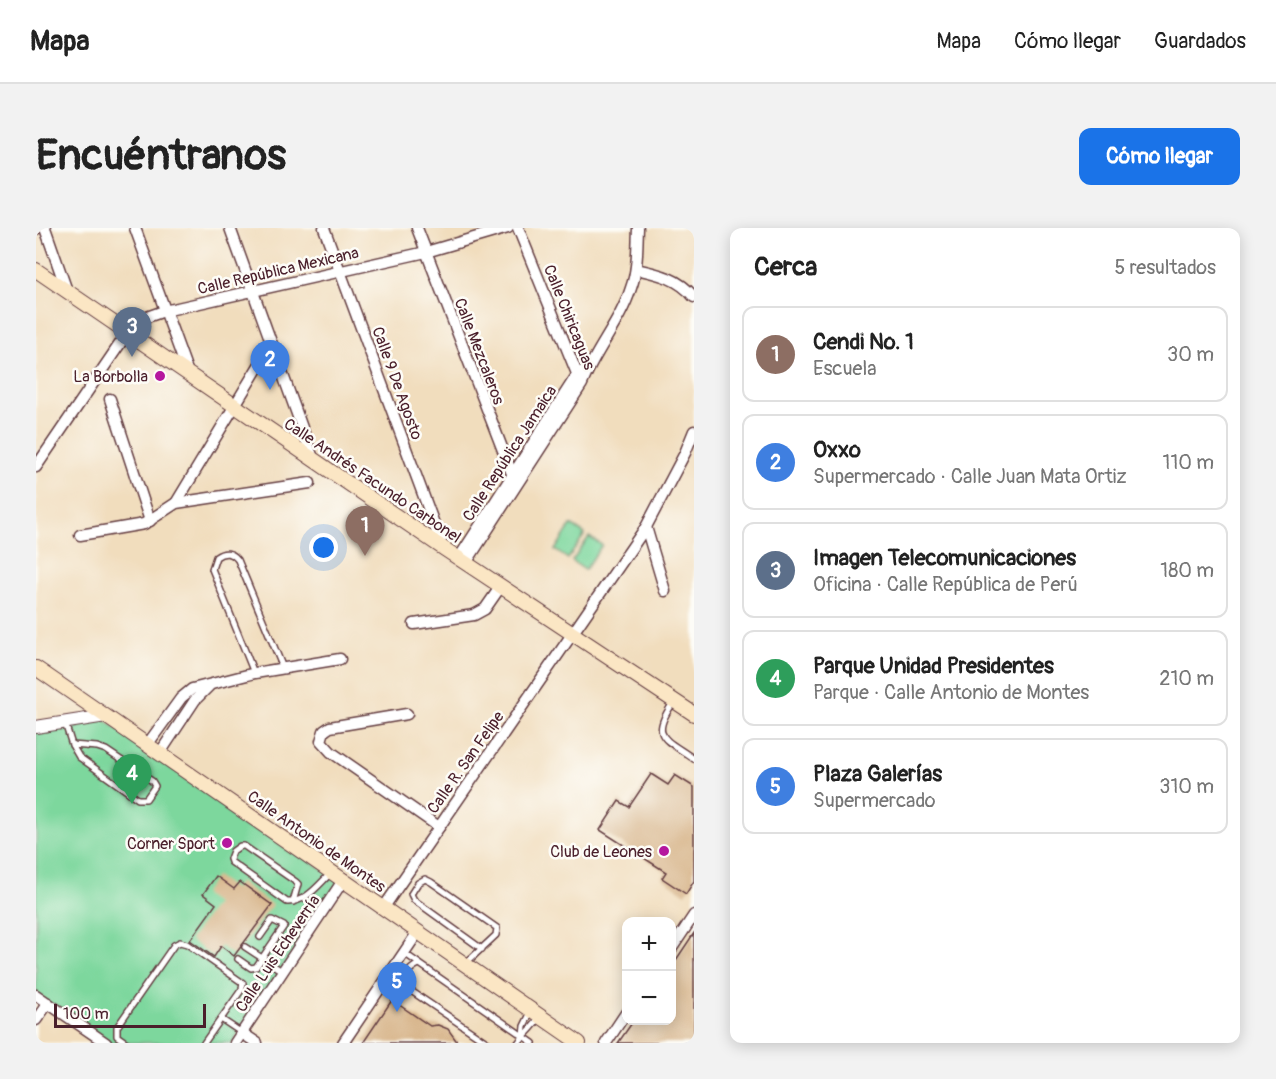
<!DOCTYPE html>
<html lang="es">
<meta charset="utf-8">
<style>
:root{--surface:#fff;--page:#f2f2f2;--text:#222;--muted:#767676;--line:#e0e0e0;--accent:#1a73e8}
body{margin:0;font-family:Pangolin,sans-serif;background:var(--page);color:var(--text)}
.controls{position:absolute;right:18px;bottom:18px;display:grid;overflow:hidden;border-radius:12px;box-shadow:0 3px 15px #0003}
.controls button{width:54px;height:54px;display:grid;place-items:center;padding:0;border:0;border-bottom:2px solid var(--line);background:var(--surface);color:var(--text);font:30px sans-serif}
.scale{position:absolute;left:18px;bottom:15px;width:152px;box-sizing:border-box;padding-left:6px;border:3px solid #4a1f2b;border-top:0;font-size:16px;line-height:21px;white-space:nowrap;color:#4a1f2b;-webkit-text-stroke:4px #fdfcf7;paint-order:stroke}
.you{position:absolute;left:288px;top:320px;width:21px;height:21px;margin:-15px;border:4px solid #fff;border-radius:50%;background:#1a73e8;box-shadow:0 0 0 9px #1a73e833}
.badge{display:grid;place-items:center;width:39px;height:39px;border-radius:50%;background:var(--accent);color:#fff;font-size:20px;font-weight:700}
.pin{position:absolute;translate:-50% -50px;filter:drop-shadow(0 2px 3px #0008)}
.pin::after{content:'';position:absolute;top:32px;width:21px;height:18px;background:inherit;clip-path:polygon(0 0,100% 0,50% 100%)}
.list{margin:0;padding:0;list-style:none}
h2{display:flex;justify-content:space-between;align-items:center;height:78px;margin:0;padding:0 24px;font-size:26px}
h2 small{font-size:20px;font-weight:400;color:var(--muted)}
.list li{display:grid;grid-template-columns:39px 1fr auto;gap:18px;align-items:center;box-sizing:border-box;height:96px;margin:0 12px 12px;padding:0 12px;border:2px solid var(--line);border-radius:12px}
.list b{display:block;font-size:22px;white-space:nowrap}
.list p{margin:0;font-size:20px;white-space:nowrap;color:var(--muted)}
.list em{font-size:20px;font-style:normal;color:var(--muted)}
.map{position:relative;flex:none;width:658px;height:815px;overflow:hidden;border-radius:12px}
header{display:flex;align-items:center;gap:36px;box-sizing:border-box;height:84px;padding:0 30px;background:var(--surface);border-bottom:2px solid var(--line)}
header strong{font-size:28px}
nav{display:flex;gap:33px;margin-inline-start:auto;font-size:21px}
.intro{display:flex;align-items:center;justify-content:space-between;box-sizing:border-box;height:144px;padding:0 36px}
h1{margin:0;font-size:42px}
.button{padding:15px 27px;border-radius:12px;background:var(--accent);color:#fff;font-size:21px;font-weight:700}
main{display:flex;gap:36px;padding:0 36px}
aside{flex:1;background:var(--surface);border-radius:12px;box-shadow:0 3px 15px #0003}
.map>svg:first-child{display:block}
.green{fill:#7dd79d;stroke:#647b64;stroke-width:1.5}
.building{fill:#d8b68c}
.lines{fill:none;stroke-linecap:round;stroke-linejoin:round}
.service-casing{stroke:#633c41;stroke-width:8}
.minor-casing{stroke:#633c41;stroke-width:13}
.tertiary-casing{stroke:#633c41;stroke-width:14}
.secondary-casing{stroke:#633c41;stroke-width:16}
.service{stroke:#fff;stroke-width:5}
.minor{stroke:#fff;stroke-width:10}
.tertiary{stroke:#fff;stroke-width:12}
.secondary{stroke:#fbe6c4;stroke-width:14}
.poi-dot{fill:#b5179e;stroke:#fdfcf7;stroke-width:2}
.labels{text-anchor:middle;stroke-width:5;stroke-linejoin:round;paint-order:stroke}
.street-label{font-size:16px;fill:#4a1f2b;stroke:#fdfcf7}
.poi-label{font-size:16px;fill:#4a1f2b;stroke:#fdfcf7;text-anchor:end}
</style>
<header>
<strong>Mapa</strong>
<nav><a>Mapa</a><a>Cómo llegar</a><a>Guardados</a></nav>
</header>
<div class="intro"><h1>Encuéntranos</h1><a class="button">Cómo llegar</a></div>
<main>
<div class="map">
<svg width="658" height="815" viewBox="0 0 658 815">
<rect width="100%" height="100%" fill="#fdfcf7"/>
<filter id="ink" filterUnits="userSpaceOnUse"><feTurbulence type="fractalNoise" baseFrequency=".0167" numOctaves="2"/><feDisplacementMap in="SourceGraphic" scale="12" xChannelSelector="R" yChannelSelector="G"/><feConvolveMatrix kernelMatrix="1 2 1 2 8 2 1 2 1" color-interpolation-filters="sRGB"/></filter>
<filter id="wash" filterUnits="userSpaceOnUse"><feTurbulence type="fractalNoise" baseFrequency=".008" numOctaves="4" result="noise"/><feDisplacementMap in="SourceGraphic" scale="24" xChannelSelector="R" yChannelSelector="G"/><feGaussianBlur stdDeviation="1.35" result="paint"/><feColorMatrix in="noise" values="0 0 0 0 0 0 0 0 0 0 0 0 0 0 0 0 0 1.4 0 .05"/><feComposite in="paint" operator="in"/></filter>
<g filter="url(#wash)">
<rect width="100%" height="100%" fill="#f1ddbd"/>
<g class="green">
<path d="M535 297 549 306 532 331 519 322Z"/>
<path d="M553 309 566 317 549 342 536 333Z"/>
<path d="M66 490 304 653 197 815H64L0 771V499Z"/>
</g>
<g id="blocks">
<g class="building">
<path d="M615 546 632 557 639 547 658 559V653L650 666 626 650 630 644 564 602 583 573 593 579Z"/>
<path d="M180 648 198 661 204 654 236 677 198 728 185 718 178 729 154 712 180 676 167 666Z"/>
<path d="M658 705V815H582L598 792H636V738Z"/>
<path d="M356 772 394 798 402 797 412 801 422 815H327Z"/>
</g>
</g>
</g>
<g filter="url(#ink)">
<use href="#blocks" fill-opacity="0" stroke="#633c41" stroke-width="1.5"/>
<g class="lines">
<defs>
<g id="service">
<path d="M218 445 176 341 180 329C188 323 196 324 202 332L247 440"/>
<path d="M637 475C613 510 629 510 658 531"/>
<path d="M29 495 36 517 43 529 102 571H110L119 558 116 553 70 522 61 519 36 517"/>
<path d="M257 674 262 656 260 654 208 618H204L197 623 194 631 195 634 251 674C270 675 283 656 295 645"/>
<path d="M209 719 246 743"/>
<path d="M368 725 497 815"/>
<path d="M202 731 215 740 220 739 248 698 236 692 224 709"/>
<path d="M429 736 460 707 461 700 395 654 389 651 382 655 375 666 378 672 446 721"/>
<path d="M353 748 452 815"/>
<path d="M367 759C368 747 373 741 383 736"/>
<path d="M185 791 206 805"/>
<path d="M487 808 488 798 495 784"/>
<path d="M91 815 81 808V799L138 717 144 714 151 716 207 755 206 761 168 815"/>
<path d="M482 815C489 806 498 799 504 789"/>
</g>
<g id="minor">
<path d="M9 0 31 63"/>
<path d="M99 0 152 145"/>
<path d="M194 0 278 233"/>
<path d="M288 0 407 320"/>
<path d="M381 0 480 256"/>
<path d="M482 0 544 153"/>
<path d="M0 1 1 0"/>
<path d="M600 41C623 46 642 50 658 69"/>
<path d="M74 171 114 293"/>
<path d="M0 239 92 104 111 89 128 83 390 24 472 0"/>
<path d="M140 275 236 116"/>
<path d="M610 299 629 363"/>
<path d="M44 307 108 296 140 275 274 255"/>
<path d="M423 330 541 147 552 140"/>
<path d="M430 335 546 156C559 122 584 95 595 60 602 41 601 20 602 0"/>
<path d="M378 396 438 387 449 381 465 358"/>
<path d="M371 486 294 499 288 503 285 513 295 524 403 599"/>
<path d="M111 517 145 470 156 461 219 445 304 431"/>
<path d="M124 525 159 472 173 458"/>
<path d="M348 679 610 299 649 225 658 203"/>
<path d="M636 720 658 687"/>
<path d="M0 767 70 815"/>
<path d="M0 792 12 775"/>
<path d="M206 805 221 815"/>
<path d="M199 815 308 651"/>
<path d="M307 815 382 704"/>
<path d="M570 815 590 785"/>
</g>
<path id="tertiary" d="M0 499 70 488"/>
<g id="secondary">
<path d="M0 42 407 320 658 486"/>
<path d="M0 440 543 815"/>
</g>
</defs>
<use href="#service" class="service-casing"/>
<use href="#minor" class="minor-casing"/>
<use href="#tertiary" class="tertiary-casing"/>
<use href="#secondary" class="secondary-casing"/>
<use href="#service" class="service"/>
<use href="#minor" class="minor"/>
<use href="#tertiary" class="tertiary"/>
<use href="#secondary" class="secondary"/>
</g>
</g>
<g class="poi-dot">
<circle cx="124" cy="148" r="6"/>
<circle cx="191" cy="615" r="6"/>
<circle cx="628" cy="623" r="6"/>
</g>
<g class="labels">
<g class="street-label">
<text transform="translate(242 42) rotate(-13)" y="6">Calle República Mexicana</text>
<text transform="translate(534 89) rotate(68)" y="6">Calle Chiricaguas</text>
<text transform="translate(444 123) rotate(69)" y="6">Calle Mezcaleros</text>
<text transform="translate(362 155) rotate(70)" y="6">Calle 9 De Agosto</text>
<text transform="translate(473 225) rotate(-57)" y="6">Calle República Jamaica</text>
<text transform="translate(337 252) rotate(34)" y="6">Calle Andrés Facundo Carbonel</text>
<text transform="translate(429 534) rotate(-55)" y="6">Calle R. San Felipe</text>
<text transform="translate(281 613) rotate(35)" y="6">Calle Antonio de Montes</text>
<text transform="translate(241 725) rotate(-56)" y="6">Calle Luis Echeverría</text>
</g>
<g class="poi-label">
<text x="112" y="154">La Borbolla</text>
<text x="179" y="621">Corner Sport</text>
<text x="616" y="629">Club de Leones</text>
</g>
</g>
</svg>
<div class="controls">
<button>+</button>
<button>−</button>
</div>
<div class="scale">100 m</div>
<div class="you"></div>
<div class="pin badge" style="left:329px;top:328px;background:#8d6e63">1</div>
<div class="pin badge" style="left:234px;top:162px;background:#3f7fe0">2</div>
<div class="pin badge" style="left:96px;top:129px;background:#5c6f8a">3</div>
<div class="pin badge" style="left:96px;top:576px;background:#2e9e5b">4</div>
<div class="pin badge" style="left:361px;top:784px;background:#3f7fe0">5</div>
</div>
<aside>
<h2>Cerca<small>5 resultados</small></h2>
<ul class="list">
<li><span class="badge" style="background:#8d6e63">1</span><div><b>Cendi No. 1</b><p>Escuela</p></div><em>30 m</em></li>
<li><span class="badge" style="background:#3f7fe0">2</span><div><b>Oxxo</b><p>Supermercado · Calle Juan Mata Ortiz</p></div><em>110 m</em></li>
<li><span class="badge" style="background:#5c6f8a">3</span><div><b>Imagen Telecomunicaciones</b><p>Oficina · Calle República de Perú</p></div><em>180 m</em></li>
<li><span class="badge" style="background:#2e9e5b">4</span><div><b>Parque Unidad Presidentes</b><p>Parque · Calle Antonio de Montes</p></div><em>210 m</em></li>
<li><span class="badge" style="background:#3f7fe0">5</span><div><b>Plaza Galerías</b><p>Supermercado</p></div><em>310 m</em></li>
</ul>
</aside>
</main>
